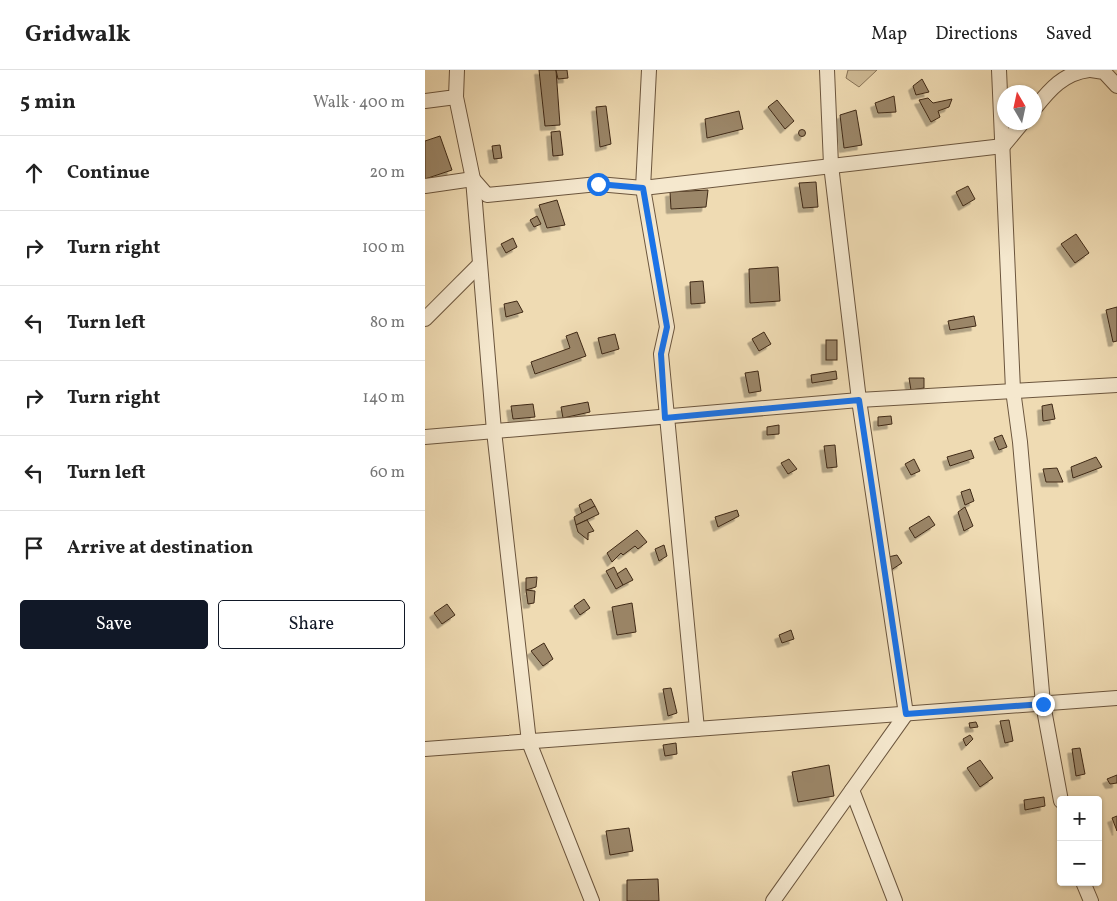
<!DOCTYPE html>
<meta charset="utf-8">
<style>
:root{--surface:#fff;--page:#f6f6f6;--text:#222;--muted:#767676;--line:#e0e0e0;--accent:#111827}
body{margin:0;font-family:Vollkorn,serif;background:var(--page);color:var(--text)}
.controls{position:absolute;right:15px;bottom:15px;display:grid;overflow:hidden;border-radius:5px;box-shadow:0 1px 4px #0004}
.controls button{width:45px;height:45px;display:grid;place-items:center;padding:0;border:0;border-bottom:1px solid var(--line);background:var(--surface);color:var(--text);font:25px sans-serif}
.compass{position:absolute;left:572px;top:15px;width:45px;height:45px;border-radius:50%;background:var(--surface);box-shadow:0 1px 4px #0004;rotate:351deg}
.stop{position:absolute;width:15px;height:15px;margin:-11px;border:4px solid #1a73e8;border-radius:50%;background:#fff}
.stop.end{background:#1a73e8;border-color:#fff;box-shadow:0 1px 5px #0008}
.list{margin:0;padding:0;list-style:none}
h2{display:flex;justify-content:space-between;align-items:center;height:65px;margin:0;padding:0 20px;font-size:21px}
h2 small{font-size:16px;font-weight:400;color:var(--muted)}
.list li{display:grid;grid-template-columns:32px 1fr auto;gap:15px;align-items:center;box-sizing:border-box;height:75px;padding:0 20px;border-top:1px solid var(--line)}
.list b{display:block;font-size:19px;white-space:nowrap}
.list em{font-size:16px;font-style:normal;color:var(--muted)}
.actions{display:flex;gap:10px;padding:15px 20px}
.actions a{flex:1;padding:11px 0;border:1px solid var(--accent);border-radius:5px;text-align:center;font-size:18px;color:var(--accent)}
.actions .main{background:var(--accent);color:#fff}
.icon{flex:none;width:28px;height:28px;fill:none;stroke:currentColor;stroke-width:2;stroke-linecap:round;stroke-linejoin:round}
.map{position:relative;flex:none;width:692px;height:831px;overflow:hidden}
header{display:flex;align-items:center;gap:30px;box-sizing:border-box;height:70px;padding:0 25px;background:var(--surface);border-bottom:1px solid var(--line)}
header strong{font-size:24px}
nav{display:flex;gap:28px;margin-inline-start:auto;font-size:18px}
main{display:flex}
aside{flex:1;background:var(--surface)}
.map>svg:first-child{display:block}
.green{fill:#d1bd98;stroke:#887458}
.building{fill:#9b8668;stroke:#402a17;filter:url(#shadow)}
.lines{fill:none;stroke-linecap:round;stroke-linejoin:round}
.minor-casing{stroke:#6c563e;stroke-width:16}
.minor{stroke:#f5e8ce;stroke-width:14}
.route{stroke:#1a73e8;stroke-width:6}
</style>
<header>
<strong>Gridwalk</strong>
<nav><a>Map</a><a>Directions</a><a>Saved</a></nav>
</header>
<main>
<aside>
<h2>5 min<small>Walk · 400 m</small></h2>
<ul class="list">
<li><svg class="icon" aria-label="ahead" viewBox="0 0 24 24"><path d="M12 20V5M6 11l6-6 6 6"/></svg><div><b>Continue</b></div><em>20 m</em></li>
<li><svg class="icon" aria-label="right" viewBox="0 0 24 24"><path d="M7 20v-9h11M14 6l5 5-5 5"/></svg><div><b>Turn right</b></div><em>100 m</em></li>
<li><svg class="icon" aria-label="left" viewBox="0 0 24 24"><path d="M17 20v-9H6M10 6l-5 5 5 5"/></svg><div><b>Turn left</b></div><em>80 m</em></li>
<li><svg class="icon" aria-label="right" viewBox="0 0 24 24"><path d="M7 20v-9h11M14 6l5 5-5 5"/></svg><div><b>Turn right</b></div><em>140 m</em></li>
<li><svg class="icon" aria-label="left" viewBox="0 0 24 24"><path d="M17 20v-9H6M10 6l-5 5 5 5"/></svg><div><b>Turn left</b></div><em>60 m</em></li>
<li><svg class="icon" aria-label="arrive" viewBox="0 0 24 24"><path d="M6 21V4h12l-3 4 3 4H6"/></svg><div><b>Arrive at destination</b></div></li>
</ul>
<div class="actions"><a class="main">Save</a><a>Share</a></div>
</aside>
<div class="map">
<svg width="692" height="831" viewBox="0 0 692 831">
<defs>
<filter id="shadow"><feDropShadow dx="-4.5" dy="4.5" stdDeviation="0" flood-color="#0004"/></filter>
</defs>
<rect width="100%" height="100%" fill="#efdbb3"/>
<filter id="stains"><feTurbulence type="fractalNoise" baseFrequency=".004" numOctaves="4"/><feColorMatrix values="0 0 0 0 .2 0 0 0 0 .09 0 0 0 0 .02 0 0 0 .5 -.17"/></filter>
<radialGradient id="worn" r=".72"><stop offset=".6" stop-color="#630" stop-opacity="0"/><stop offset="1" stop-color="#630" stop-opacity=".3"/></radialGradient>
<path class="green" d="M423 0H452L434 17 421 8Z"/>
<g class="building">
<path d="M114 0H131L135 55 120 56Z"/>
<path d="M131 0H142L143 8 133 9Z"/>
<path d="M497 9 504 22 491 25 488 16Z"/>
<path d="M469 26 471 42 453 43 450 33Z"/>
<path d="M503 28 508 33 527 29 524 37 513 41 515 47 506 52 494 30Z"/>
<path d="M352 30 369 51 360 59 343 37Z"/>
<path d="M181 36 186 74 175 77 171 37Z"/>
<path d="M431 40 437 75 419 78 415 45Z"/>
<path d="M314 41 318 59 282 68 280 49Z"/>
<circle cx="377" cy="63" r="3.5"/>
<path d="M135 61 138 85 128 86 126 62Z"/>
<path d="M15 66 27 100 0 109V71Z"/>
<path d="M75 75 77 88 69 89 67 76Z"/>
<path d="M391 112 393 137 378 138 374 113Z"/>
<path d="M543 116 550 129 538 136 531 122Z"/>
<path d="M283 120 281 137 246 139 245 122Z"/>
<path d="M132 130 140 155 122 158 114 135Z"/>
<path d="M112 146 116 154 109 157 105 150Z"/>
<path d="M651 164 664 183 650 193 636 174Z"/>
<path d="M88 168 92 177 81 183 76 174Z"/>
<path d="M353 197 355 231 325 233 324 199Z"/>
<path d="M278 211 280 233 266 234 265 212Z"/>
<path d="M92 231 98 242 81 247 79 234Z"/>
<path d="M692 237V271L688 272 681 240Z"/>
<path d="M549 246 551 256 525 260 523 251Z"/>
<path d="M152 262 161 286 110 304 106 292 145 278 141 266Z"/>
<path d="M339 262 346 274 334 281 327 269Z"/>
<path d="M190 264 194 279 177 284 173 268Z"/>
<rect x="401" y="270" width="11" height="20"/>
<path d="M333 301 336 321 324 323 320 303Z"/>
<path d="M411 301 412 309 387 313 386 305Z"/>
<path d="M484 308H499V318L486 320Z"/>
<path d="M163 332 165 342 138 348 136 337Z"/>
<path d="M108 334 110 347 88 349 86 336Z"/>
<path d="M627 334 630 349 618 351 617 336Z"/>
<path d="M466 346 467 354 453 356V347Z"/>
<path d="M354 355V364L342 365V357Z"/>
<path d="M577 365 582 377 574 380 569 368Z"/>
<path d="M410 375 412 397 402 398 399 376Z"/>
<path d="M546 380 549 388 525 396 522 387Z"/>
<path d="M671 387 677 397 648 408 646 397Z"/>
<path d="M364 389 372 399 363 404 356 393Z"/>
<path d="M489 389 495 401 486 405 480 394Z"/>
<path d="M632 398 638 412H621L618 399Z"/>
<path d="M545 419 549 431 540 435 536 422Z"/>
<path d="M166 429 170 436 157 443 154 435Z"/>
<path d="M170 436 174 444 151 455 149 447Z"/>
<path d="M540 437 548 456 539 461 533 442Z"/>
<path d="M312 440 314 446 293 457 290 447Z"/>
<path d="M504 446 510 455 490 468 484 458Z"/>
<path d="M162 450 169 461 163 463V470L153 462 151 455Z"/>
<path d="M212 460 222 472 213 479 210 476 198 485 196 483 187 492 182 483Z"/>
<path d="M239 475 242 486 234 491 230 479Z"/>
<path d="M472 485 477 493 466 500 463 487Z"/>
<path d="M189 497 198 515 191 519 181 501Z"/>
<path d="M201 498 208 510 198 515 192 504Z"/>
<path d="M112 507 111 517 101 520V508Z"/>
<path d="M101 520 110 521 109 533 103 534Z"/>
<path d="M159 529 165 538 155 545 149 536Z"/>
<path d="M207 533 211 562 192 565 187 537Z"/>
<path d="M22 534 30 545 17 554 9 543Z"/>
<path d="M366 560 369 569 357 573 354 565Z"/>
<path d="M119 573 128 589 118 596 106 581Z"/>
<path d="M246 618 252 643 243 646 238 619Z"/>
<path d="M584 650 588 671 580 673 575 651Z"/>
<path d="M551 652 553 657 545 658 544 653Z"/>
<path d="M545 665 548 669 541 676 538 669Z"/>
<path d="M251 673 252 684 240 686 238 675Z"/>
<path d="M655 678 660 704 651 706 647 679Z"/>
<path d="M555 690 568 708 555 717 542 698Z"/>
<path d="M404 695 409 726 373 732 367 702Z"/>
<path d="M692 705V713L685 714 682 709Z"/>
<path d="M619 727 620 736 600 740 599 730Z"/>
<path d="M692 746V761L687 748Z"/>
<path d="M204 758 208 781 185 785 181 761Z"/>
<path d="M233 809 234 831H202V810Z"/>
</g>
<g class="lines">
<defs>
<g id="minor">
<path d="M224 0 218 118 242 257 236 284 272 659"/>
<path d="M574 0 588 320 595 372 618 634 636 731"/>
<path d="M666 0 679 2 692 16"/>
<path d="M31 27 48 109 69 361 104 672 167 831"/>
<path d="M0 31 31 27 32 0"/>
<path d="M610 38C625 19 639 3 664 0"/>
<path d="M0 116 48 109 62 125 173 114 218 118 578 76 598 52"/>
<path d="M0 249 54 195"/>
<path d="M0 367 434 330 692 315"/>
<path d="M0 679 692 628"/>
<path d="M427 720 470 831"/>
<path d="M658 812 666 831"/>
<path d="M348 831 481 644 434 330 406 95 402 0"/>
</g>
</defs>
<use href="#minor" class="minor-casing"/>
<use href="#minor" class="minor"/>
</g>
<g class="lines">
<path class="route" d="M173 114 218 118 242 257 236 284 240 348 434 330 481 644 618 634"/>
</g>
<rect width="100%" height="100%" filter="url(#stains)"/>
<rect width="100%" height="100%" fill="url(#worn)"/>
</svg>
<div class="controls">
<button>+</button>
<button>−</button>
</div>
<svg class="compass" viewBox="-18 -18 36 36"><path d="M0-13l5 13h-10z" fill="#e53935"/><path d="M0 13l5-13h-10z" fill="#767676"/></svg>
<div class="stop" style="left:173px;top:114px"></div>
<div class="stop end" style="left:618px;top:634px"></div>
</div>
</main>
